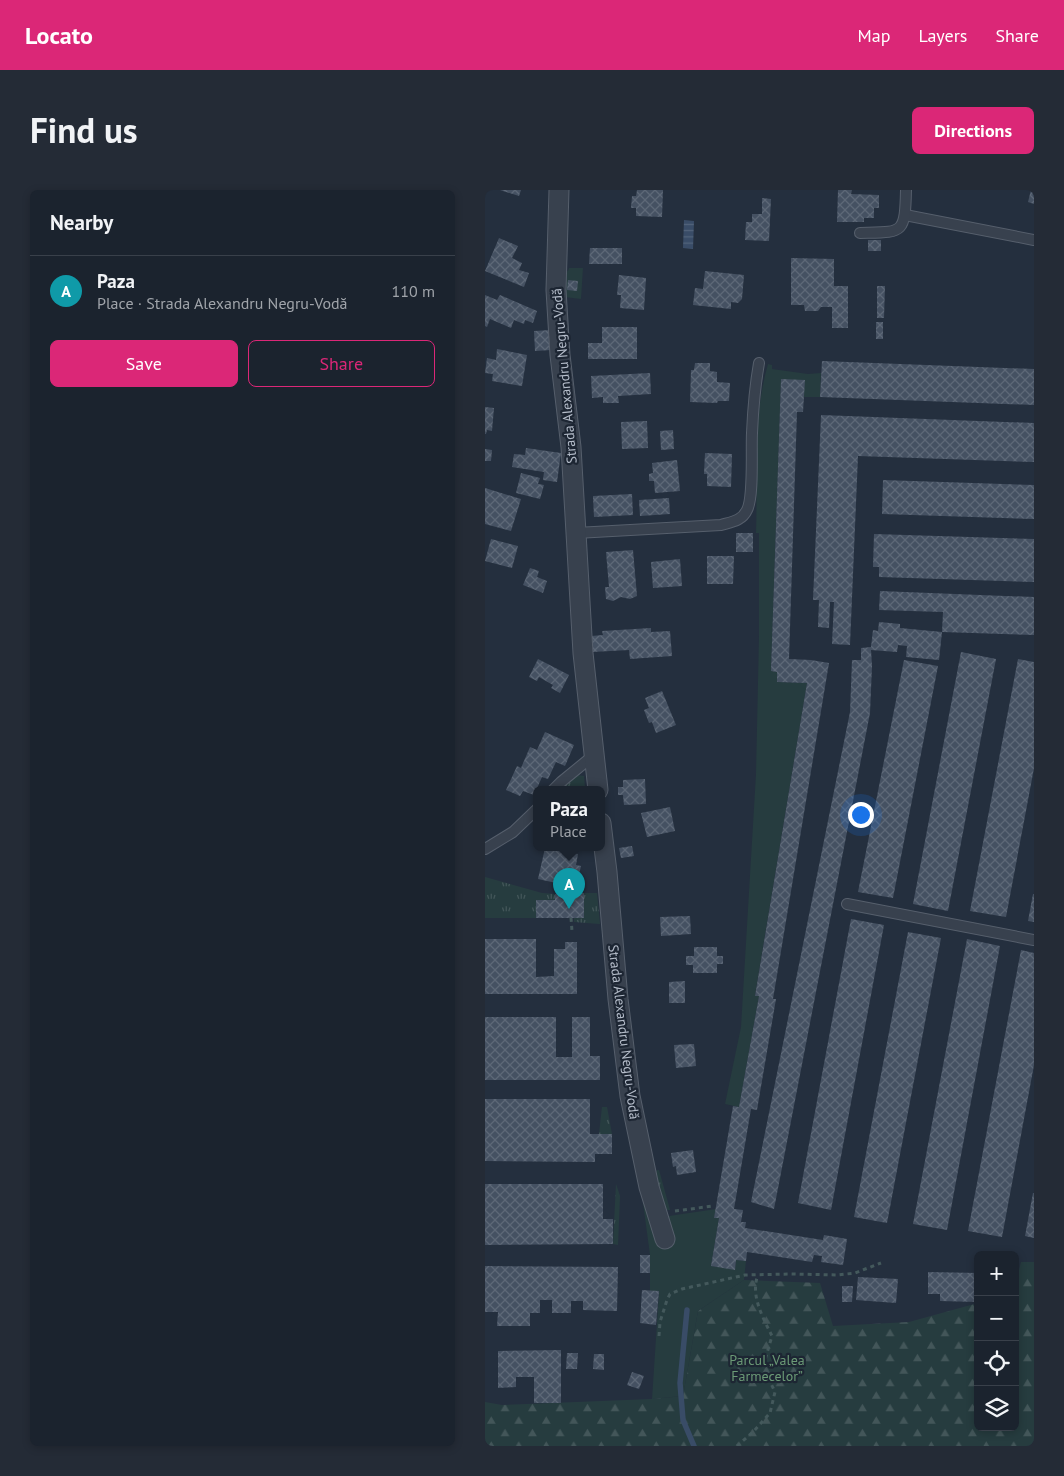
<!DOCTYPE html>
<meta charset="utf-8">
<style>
:root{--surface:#1b232e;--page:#242b36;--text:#f1f3f6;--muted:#a0a4aa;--line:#39404a;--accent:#db2777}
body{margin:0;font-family:"PT Sans",sans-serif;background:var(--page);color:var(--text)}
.controls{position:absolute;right:15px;bottom:15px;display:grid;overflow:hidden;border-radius:8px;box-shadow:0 2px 8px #0003}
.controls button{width:45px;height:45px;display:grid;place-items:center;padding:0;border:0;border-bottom:1px solid var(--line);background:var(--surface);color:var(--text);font:25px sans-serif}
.you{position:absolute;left:375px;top:624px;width:18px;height:18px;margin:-12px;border:4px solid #fff;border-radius:50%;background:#1a73e8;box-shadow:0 0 0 8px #1a73e833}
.badge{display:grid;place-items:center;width:32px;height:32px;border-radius:50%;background:var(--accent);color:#fff;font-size:16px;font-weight:700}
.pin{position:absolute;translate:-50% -41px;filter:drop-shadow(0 1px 2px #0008)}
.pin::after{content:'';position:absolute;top:26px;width:18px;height:15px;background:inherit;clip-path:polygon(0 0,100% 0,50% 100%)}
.popup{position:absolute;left:48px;top:596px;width:72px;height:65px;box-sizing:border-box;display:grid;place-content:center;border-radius:8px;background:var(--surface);filter:drop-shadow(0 1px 4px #0005);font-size:16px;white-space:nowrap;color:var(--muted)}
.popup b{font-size:19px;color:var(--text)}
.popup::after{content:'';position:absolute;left:50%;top:100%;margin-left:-10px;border:10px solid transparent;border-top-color:var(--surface)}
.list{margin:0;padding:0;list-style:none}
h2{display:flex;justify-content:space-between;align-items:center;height:65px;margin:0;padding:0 20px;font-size:21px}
h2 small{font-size:16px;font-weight:400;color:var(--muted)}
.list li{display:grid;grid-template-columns:32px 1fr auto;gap:15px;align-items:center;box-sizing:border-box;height:70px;padding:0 20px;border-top:1px solid var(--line)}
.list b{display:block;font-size:19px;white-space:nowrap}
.list p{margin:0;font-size:16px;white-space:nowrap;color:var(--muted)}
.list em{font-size:16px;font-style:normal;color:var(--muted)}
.actions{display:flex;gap:10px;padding:15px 20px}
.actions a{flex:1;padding:11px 0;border:1px solid var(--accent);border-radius:8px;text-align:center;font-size:18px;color:var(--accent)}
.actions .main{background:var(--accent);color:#fff}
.icon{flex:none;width:28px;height:28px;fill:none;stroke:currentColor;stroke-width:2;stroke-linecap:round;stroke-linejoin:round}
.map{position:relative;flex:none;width:549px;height:1256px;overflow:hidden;border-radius:8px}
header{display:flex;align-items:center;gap:30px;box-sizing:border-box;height:70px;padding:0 25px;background:var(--accent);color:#fff}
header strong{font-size:24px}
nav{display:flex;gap:28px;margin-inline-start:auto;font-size:18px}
.intro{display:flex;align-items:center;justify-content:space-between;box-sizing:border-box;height:120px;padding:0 30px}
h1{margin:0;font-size:35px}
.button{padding:12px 22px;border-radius:8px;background:var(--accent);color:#fff;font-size:18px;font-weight:700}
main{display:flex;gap:30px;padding:0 30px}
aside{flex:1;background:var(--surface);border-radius:8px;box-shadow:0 2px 8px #0003}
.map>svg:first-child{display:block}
.grass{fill:url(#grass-tufts)}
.forest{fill:url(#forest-firs)}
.green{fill:#263c3f}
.water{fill:url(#water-rules)}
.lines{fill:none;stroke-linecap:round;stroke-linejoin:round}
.stream{stroke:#394c67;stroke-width:5.5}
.building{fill:url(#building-cross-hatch)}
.lane-casing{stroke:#565f6c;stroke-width:12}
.street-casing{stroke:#565f6c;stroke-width:21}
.path{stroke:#44595c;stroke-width:3;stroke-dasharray:4 4;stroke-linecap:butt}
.lane{stroke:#38414e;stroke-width:10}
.street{stroke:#38414e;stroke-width:19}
.labels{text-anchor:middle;stroke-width:4.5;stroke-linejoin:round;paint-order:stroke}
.street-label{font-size:14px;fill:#b4bcc9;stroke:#1d2633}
.park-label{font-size:14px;fill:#6b9a76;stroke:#1d2633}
</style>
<header>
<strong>Locato</strong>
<nav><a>Map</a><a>Layers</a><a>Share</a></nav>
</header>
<div class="intro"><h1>Find us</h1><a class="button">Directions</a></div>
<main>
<aside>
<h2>Nearby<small></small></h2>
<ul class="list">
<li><span class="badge" style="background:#0f9aa8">A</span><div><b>Paza</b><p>Place · Strada Alexandru Negru-Vodă</p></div><em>110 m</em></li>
</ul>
<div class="actions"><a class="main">Save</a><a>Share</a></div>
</aside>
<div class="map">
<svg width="549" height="1256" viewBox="0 0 549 1256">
<defs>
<pattern id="grass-tufts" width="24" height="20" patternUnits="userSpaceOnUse" patternTransform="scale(1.25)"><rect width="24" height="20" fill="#263c3f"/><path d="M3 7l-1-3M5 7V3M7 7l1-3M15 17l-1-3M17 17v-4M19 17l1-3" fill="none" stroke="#435659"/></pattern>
<pattern id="forest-firs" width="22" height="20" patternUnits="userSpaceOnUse" patternTransform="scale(1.25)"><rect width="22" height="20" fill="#263c3f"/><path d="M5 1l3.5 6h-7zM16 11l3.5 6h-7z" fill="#435659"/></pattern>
<pattern id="water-rules" width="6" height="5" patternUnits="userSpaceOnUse" patternTransform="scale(1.25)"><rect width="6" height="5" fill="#394c67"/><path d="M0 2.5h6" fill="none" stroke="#53647b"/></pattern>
<pattern id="building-cross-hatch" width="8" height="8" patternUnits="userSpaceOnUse" patternTransform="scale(1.25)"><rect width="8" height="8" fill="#455162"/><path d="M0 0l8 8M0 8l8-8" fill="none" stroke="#5d6877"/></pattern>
</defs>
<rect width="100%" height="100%" fill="#242f3e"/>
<g class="grass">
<path d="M91 585 99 586 100 598 80 597 77 600H74Z"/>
<path d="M0 687 57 703 70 704V710H51V728H0Z"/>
<path d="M99 703H112L115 734 89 732V728H99Z"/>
<path d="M117 917H122L127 944H114Z"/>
<path d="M174 980 185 1020H176L165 982Z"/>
<path d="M131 994 135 1006 133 1055 128 1054Z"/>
</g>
<path class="forest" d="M536 1072H549V1256H0V1212L17 1215 167 1209 198 1206 213 1121 259 1090 335 1093 348 1136 424 1132 493 1113V1237H530V1097Z"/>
<g class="green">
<path d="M84 78H98L96 109 79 107 78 83 83 81Z"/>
<path d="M283 174 287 175V179L323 184 336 183 335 207H319V190H296L286 481 292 482V492L322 493 270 805 274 806 254 917 240 914 256 837 271 584 274 446V343H271C273 286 267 229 283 174Z"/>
<path d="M163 1011 177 1027 231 1019 229 1028H234L226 1076 250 1079 251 1070 261 1071 259 1090 213 1121 198 1206 167 1209 174 1102 165 1101V1065L158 1013Z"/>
</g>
<path class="water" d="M199 30 209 31 208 59 198 58Z"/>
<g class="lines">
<path class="stream" d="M202 1120 195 1193 198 1230 209 1256"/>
</g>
<g class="building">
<path d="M15 0H36L34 6Z"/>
<path d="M152 0H178L177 27 151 26V18H146L147 6H151Z"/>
<path d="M353 0H367L366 4 394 5V18H389V28H379V32H352Z"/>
<path d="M546 0H549V14L543 12Z"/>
<path d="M277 8 286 9 284 51 260 50 261 32H267V24H277Z"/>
<path d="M14 48 33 56 27 68 37 73 34 80 44 83 39 97 0 81Z"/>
<rect x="383" y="50" width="13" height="11"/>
<path d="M105 58H137V74H104Z"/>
<path d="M306 68 349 69V96H363V138H347V117H336L333 121H320L319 115H306Z"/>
<path d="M220 81 259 85 257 109 253 113 246 112V119L208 115 210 98 218 99Z"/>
<path d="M134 85 161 88 159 120 135 118 136 105H132Z"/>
<path d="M83 90 93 91 92 101 82 100Z"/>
<path d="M392 96H400L399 128H392Z"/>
<path d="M0 105 12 110 15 105 52 121 48 133 40 130 39 134 29 130 26 138 5 129 2 137 0 136Z"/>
<rect x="391" y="132" width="7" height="17"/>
<path d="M117 137H152V169H103V153H117Z"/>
<path d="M65 140 66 160 50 161 49 141Z"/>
<path d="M12 159 42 165 37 196 7 191 8 184 0 183 2 168 11 170Z"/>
<path d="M337 171 549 179V215L335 207Z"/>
<path d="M210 173H225V181L232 182V192L245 193 244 211H233L232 213 205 212 206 180H209Z"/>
<path d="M165 183 166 204 133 206 134 213H118V207L107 208 106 186Z"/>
<path d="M296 189 320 190 318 222H312L304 469 326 470 344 473 288 809H291L272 920 266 919 249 1019 258 1020 256 1032H261L260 1038 338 1050 339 1045 362 1049 358 1075 336 1072 337 1066 329 1065 327 1072 262 1062 261 1071 251 1070 250 1080 226 1076 234 1028H229L248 916 254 917 274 806H270L322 493 292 492V482L286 481Z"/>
<path d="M0 217 9 218 7 241 2 240 1 244H0Z"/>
<path d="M336 225 549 233V272L373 266 365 455 347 454 349 412H345L344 438 333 437 334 410H328Z"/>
<path d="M162 231 163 258 137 259 136 232Z"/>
<path d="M188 240 189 259 176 260 175 241Z"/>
<path d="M41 258 76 263 72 292 58 290 59 282 27 277 29 264 40 265Z"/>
<path d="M0 259 7 260 6 271H0Z"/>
<path d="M220 263 247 264 246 297 222 296V284H219Z"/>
<path d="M192 270 195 301 170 303 169 291H164V284L168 283 167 273Z"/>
<path d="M36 283 55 288 53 294 59 295 55 309 31 303Z"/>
<path d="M398 290 549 295V329L397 324Z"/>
<path d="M0 298 36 309 26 341 0 334Z"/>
<path d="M147 304 148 325 109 327 108 306Z"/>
<path d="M184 308 185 324 155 326 154 310Z"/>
<rect x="251" y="343" width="17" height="19"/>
<path d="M389 344 549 349V392L394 387V377H388Z"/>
<path d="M6 349 33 356 27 378 0 371Z"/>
<path d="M148 360 152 406 145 409 136 407 128 411 121 409 120 397H124L121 362Z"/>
<path d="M222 366H249L248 394H222Z"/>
<path d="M195 369 197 396 168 398 166 372Z"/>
<path d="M45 378 54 381 52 387 62 391 58 403 38 395Z"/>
<path d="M395 401 549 407V445L457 442 458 422 394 420Z"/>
<path d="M394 432 415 434V438L457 442 454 470 421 467 422 456 413 455 412 462 386 460 387 476 385 523 289 1019 266 1012 365 522 367 470H376V458L386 457 388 440 393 441Z"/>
<path d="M166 438V442L185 441 187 466 145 469 144 460 107 462 106 446 118 445 117 441Z"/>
<path d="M476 462 511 469 463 721 428 714Z"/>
<path d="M53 469 84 485 75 503 66 498 68 495 54 487 52 491 44 487Z"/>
<path d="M533 469 549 472V578L521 727 485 721Z"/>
<path d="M419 470 453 476 408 708 373 702Z"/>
<path d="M177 501 191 535 171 543 167 532 164 533 159 520 164 518 160 508Z"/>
<path d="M60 542 89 555 80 576 71 572 63 589 57 587 49 605 38 601 35 606 21 600 32 576 36 578 45 557 52 560Z"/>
<path d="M160 589 161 614 139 615 138 605H133V597H138V590Z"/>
<path d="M185 617 190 641 162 647 156 623Z"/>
<path d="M147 656 149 666 136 668 134 658Z"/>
<path d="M60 658 93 664 91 675 96 676 93 689 86 687 85 696 53 689Z"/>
<path d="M99 703V728H51V710H70V704Z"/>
<path d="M548 704H549V732L543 731Z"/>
<path d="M205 726 206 744 176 746 175 727Z"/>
<path d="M366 729 399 735 346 1020 313 1013Z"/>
<path d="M423 742 456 748 402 1033 369 1027Z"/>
<path d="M0 749H51V787L69 786V759H80V752H92V804H0Z"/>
<path d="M482 749 515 756 462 1040 428 1034Z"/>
<path d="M209 757H232V766H238V774H232V783H208V775H201V766H209Z"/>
<path d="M536 760 549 763V875L517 1047 483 1041Z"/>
<path d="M200 791V813H184V792Z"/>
<path d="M0 827H71V867H87V827H105V866H115V890H0Z"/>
<path d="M209 854 211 876 191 878 189 855Z"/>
<path d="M0 909H105V944H127V964H110V972L0 971Z"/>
<path d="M208 960 211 982 192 985 191 976 188 977 186 963Z"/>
<path d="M0 994H118V1029H128V1054L0 1055Z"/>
<path d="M548 1003H549V1048L540 1046Z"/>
<rect x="155" y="1065" width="10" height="18"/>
<path d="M0 1076 133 1077 132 1121 98 1120V1111H86V1123H67V1110H55V1123H45V1136H12L13 1122H0Z"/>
<path d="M443 1082 493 1083V1112L455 1111V1104H443Z"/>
<path d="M373 1087 413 1089 411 1113 371 1110Z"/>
<path d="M357 1096H368L367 1112H357Z"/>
<path d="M157 1100 174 1101 171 1135 155 1133Z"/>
<path d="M76 1160V1213H49V1187H31V1197L13 1198V1161Z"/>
<path d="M82 1163H93L92 1179H81Z"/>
<path d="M109 1164H119V1180L108 1179Z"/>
<path d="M147 1182 159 1186 154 1199 142 1195Z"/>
</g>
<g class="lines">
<defs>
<g id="lane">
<path d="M420 25 549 50"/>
<path d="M375 43C418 42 420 45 421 0"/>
<path d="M91 343 236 335C246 332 257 331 262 320 269 307 266 260 267 243 268 219 270 196 274 173"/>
<path d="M68 600 76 592 109 565"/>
<path d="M0 659 28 642 52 619"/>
<path d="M362 714 549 750"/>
</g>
<g id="street">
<path d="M74 0 71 100 75 165 86 257 98 463 113 600"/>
<path d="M116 633 122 682 133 809 145 906 164 997 180 1049"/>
</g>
</defs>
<use href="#lane" class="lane-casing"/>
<use href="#street" class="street-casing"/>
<g class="path">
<path d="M86 728 87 741"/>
<path d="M190 1021 228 1016"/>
<path d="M174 1146 175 1132 182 1110 185 1104 197 1099 260 1085 305 1084 353 1085 370 1083 396 1073"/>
<path d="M252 1256 268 1242 285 1223 290 1202 281 1183 280 1170 287 1146C278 1128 265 1105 273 1085"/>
</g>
<use href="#lane" class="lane"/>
<use href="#street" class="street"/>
</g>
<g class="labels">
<g class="street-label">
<text transform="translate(79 186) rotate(-95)" y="5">Strada Alexandru Negru-Vodă</text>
<text transform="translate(139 842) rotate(83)" y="5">Strada Alexandru Negru-Vodă</text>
</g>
<g class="park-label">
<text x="282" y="1175">Parcul „Valea<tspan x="282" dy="16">Farmecelor”</tspan></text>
</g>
</g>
</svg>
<div class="controls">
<button>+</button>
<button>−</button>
<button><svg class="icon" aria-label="locate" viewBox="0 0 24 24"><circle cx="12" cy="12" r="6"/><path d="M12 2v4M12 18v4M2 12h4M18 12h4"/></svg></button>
<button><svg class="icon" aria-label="layers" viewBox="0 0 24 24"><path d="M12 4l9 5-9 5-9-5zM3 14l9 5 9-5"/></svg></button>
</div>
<div class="you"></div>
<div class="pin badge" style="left:84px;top:719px;background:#0f9aa8">A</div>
<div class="popup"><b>Paza</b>Place</div>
</div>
</main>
